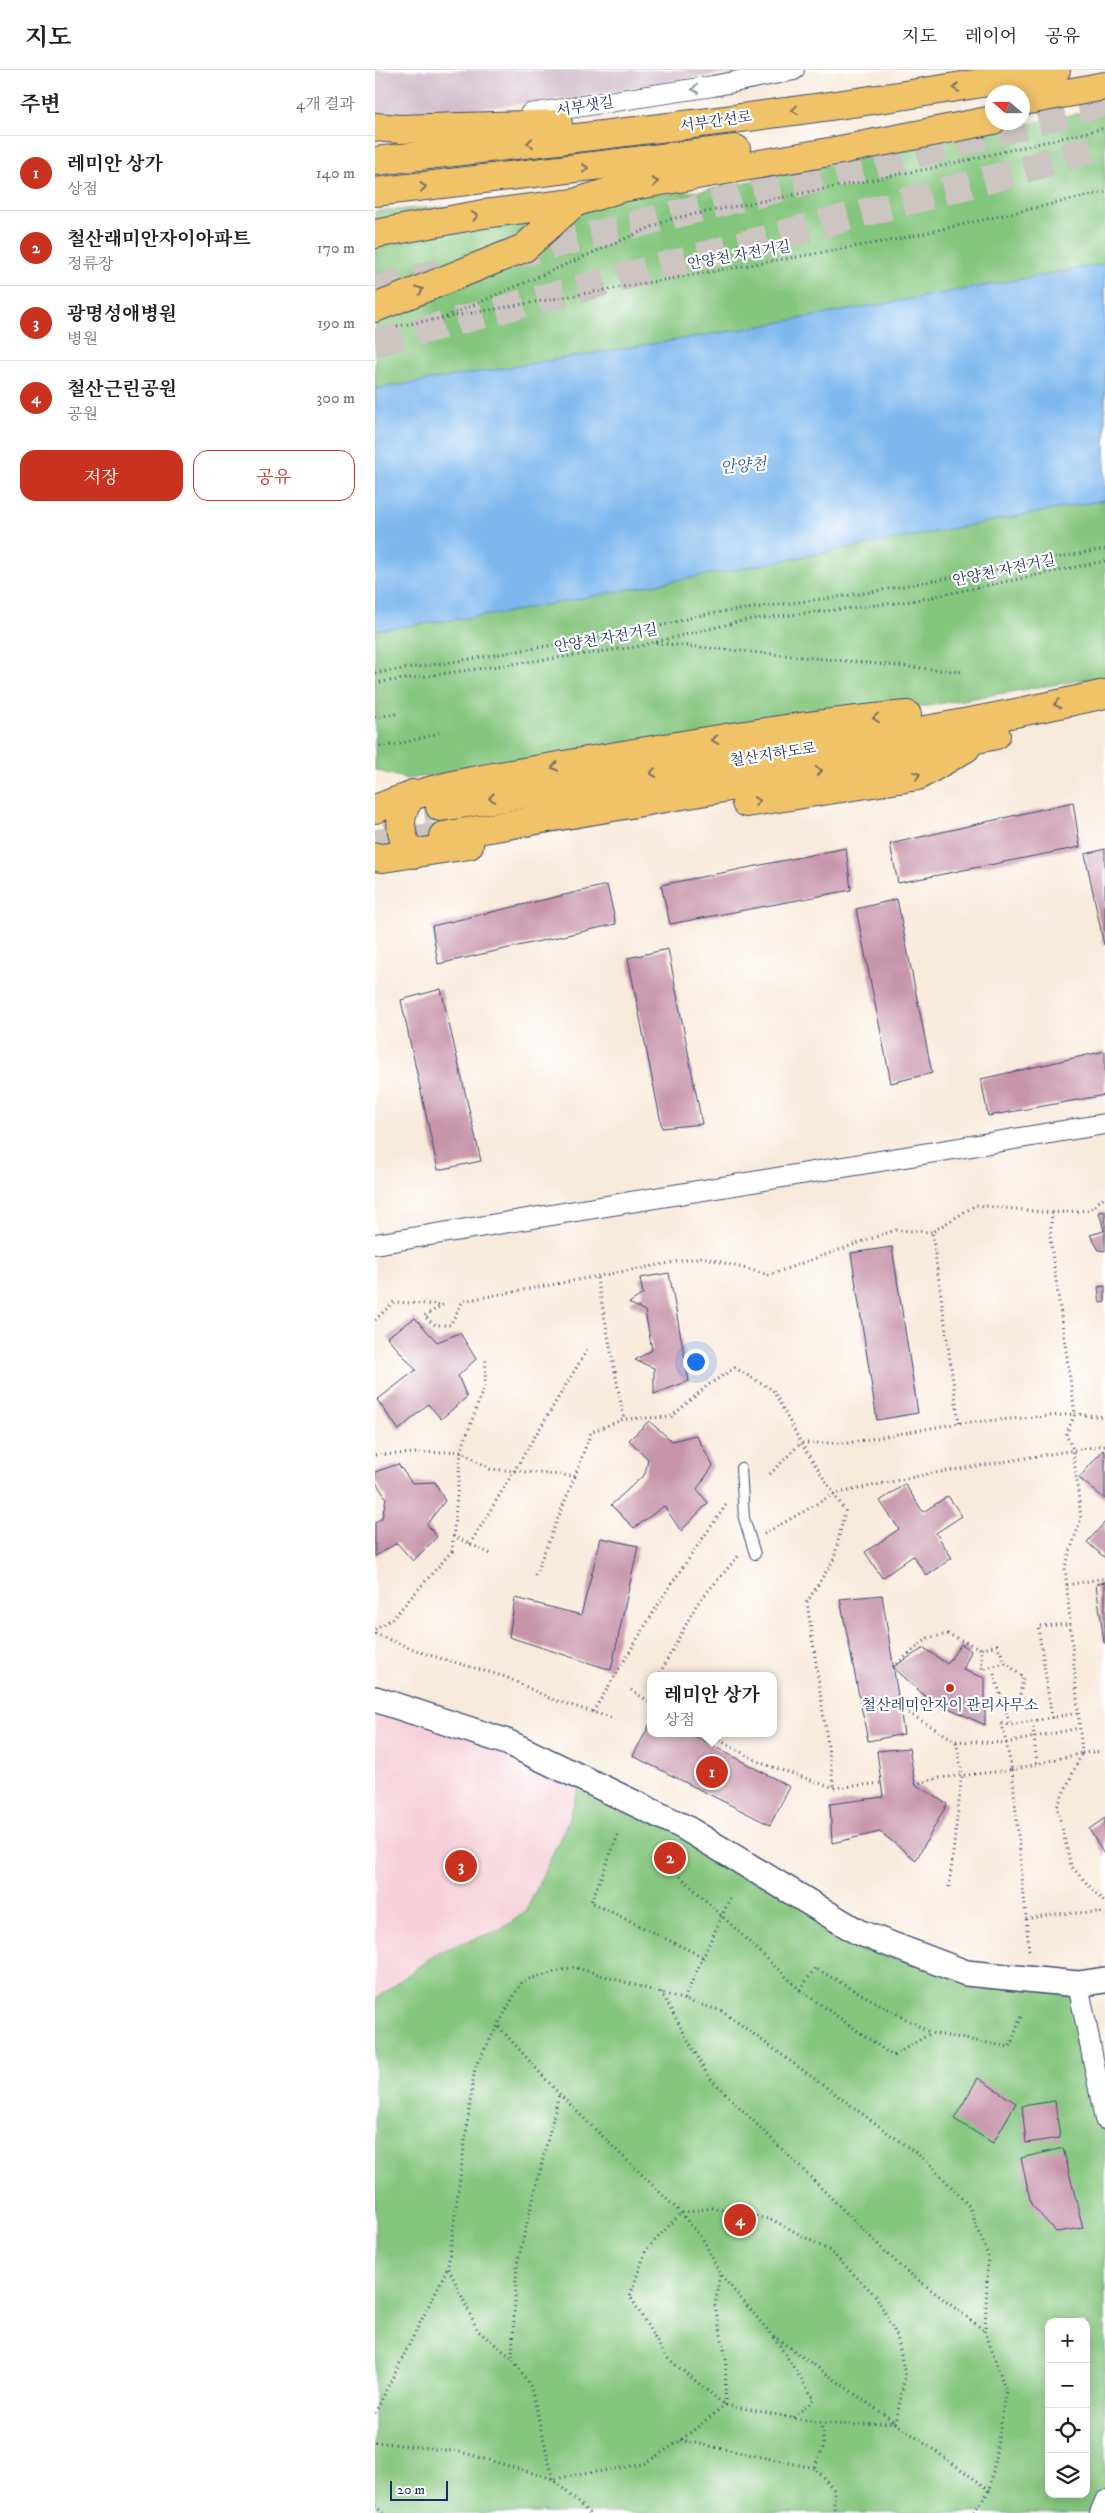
<!DOCTYPE html>
<html lang="ko">
<meta charset="utf-8">
<style>
:root{--surface:#fff;--page:#f6f6f6;--text:#202124;--muted:#757577;--line:#e0e0e0;--accent:#c8321e}
body{margin:0;font-family:"IM FELL DW Pica","Noto Serif KR",serif;background:var(--page);color:var(--text)}
.controls{position:absolute;right:15px;bottom:15px;display:grid;overflow:hidden;border-radius:10px;box-shadow:0 2px 12px #0003}
.controls button{width:45px;height:45px;display:grid;place-items:center;padding:0;border:0;border-bottom:1px solid var(--line);background:var(--surface);color:var(--text);font:25px sans-serif}
.compass{position:absolute;left:610px;top:15px;width:45px;height:45px;border-radius:50%;background:var(--surface);box-shadow:0 2px 12px #0003;rotate:290deg}
.scale{position:absolute;left:15px;bottom:12px;width:58px;box-sizing:border-box;padding-left:5px;border:2px solid #1b2f5e;border-top:0;font-size:14px;line-height:18px;white-space:nowrap;color:#1b2f5e;-webkit-text-stroke:4px #fff;paint-order:stroke}
.you{position:absolute;left:320px;top:1291px;width:18px;height:18px;margin:-12px;border:4px solid #fff;border-radius:50%;background:#1a73e8;box-shadow:0 0 0 8px #1a73e833}
.badge{display:grid;place-items:center;width:32px;height:32px;border-radius:50%;background:var(--accent);color:#fff;font-size:16px;font-weight:700}
.pin{position:absolute;translate:-50% -50%;border:2px solid #fff;box-shadow:0 1px 5px #0006}
.popup{position:absolute;left:272px;top:1602px;width:130px;height:65px;box-sizing:border-box;display:grid;place-content:center;border-radius:10px;background:var(--surface);filter:drop-shadow(0 1px 4px #0005);font-size:16px;white-space:nowrap;color:var(--muted)}
.popup b{font-size:19px;color:var(--text)}
.popup::after{content:'';position:absolute;left:50%;top:100%;margin-left:-10px;border:10px solid transparent;border-top-color:var(--surface)}
.list{margin:0;padding:0;list-style:none}
h2{display:flex;justify-content:space-between;align-items:center;height:65px;margin:0;padding:0 20px;font-size:21px}
h2 small{font-size:16px;font-weight:400;color:var(--muted)}
.list li{display:grid;grid-template-columns:32px 1fr auto;gap:15px;align-items:center;box-sizing:border-box;height:75px;padding:0 20px;border-top:1px solid var(--line)}
.list b{display:block;font-size:19px;white-space:nowrap}
.list p{margin:0;font-size:16px;white-space:nowrap;color:var(--muted)}
.list em{font-size:16px;font-style:normal;color:var(--muted)}
.actions{display:flex;gap:10px;padding:15px 20px}
.actions a{flex:1;padding:11px 0;border:1px solid var(--accent);border-radius:15px;text-align:center;font-size:18px;color:var(--accent)}
.actions .main{background:var(--accent);color:#fff}
.icon{flex:none;width:28px;height:28px;fill:none;stroke:currentColor;stroke-width:2;stroke-linecap:round;stroke-linejoin:round}
.map{position:relative;flex:none;width:730px;height:2443px;overflow:hidden}
header{display:flex;align-items:center;gap:30px;box-sizing:border-box;height:70px;padding:0 25px;background:var(--surface);border-bottom:1px solid var(--line)}
header strong{font-size:24px}
nav{display:flex;gap:28px;margin-inline-start:auto;font-size:18px}
main{display:flex}
aside{flex:1;background:var(--surface)}
.map>svg:first-child{display:block}
.built{fill:#f6cfd8}
.industrial{fill:#d1bdca}
.green{fill:#85c67e;stroke:#507a6e;fill-rule:evenodd}
.water{fill:#7cb7ee;stroke:#4c73a6}
.building{fill:#c794aa}
.lines{fill:none;stroke-linecap:round;stroke-linejoin:round}
.primary-tunnel{stroke:#ccc5c1;stroke-width:28;stroke-dasharray:28 14;stroke-linecap:butt}
.trunk-tunnel{stroke:#ccc5c1;stroke-width:28;stroke-dasharray:28 14;stroke-linecap:butt}
.service-casing{stroke:#3c4b71;stroke-width:12}
.minor-casing{stroke:#3c4b71;stroke-width:22}
.tertiary-casing{stroke:#3c4b71;stroke-width:28}
.primary-casing{stroke:#3c4b71;stroke-width:30}
.path{stroke:#3c4b71;stroke-width:3;stroke-dasharray:1 4;stroke-linecap:butt}
.service{stroke:#fff;stroke-width:10}
.minor{stroke:#fff;stroke-width:20}
.tertiary{stroke:#fff;stroke-width:25}
.primary{stroke:#f1c369;stroke-width:28}
.oneway{stroke:#7b7263}
.oneway2{stroke:#8d97ae}
.poi-dot{fill:#c8321e;stroke:#fff;stroke-width:2}
.labels{text-anchor:middle;stroke-width:4.5;stroke-linejoin:round;paint-order:stroke}
.street-label{font-size:15px;fill:#1b2f5e;stroke:#fff}
.poi-label{font-size:15px;fill:#1b2f5e;stroke:#fff}
.water-label{font-size:16px;font-style:italic;fill:#385889;stroke:#fff}
</style>
<header>
<strong>지도</strong>
<nav><a>지도</a><a>레이어</a><a>공유</a></nav>
</header>
<main>
<aside>
<h2>주변<small>4개 결과</small></h2>
<ul class="list">
<li><span class="badge">1</span><div><b>레미안 상가</b><p>상점</p></div><em>140 m</em></li>
<li><span class="badge">2</span><div><b>철산래미안자이아파트</b><p>정류장</p></div><em>170 m</em></li>
<li><span class="badge">3</span><div><b>광명성애병원</b><p>병원</p></div><em>190 m</em></li>
<li><span class="badge">4</span><div><b>철산근린공원</b><p>공원</p></div><em>300 m</em></li>
</ul>
<div class="actions"><a class="main">저장</a><a>공유</a></div>
</aside>
<div class="map">
<svg width="730" height="2443" viewBox="0 0 730 2443">
<rect width="100%" height="100%" fill="#fff"/>
<filter id="ink" filterUnits="userSpaceOnUse"><feTurbulence type="fractalNoise" baseFrequency=".02" numOctaves="2"/><feDisplacementMap in="SourceGraphic" scale="10" xChannelSelector="R" yChannelSelector="G"/><feConvolveMatrix kernelMatrix="1 2 1 2 8 2 1 2 1" color-interpolation-filters="sRGB"/></filter>
<filter id="wash" filterUnits="userSpaceOnUse"><feTurbulence type="fractalNoise" baseFrequency=".0096" numOctaves="4" result="noise"/><feDisplacementMap in="SourceGraphic" scale="20" xChannelSelector="R" yChannelSelector="G"/><feGaussianBlur stdDeviation="1.12" result="paint"/><feColorMatrix in="noise" values="0 0 0 0 0 0 0 0 0 0 0 0 0 0 0 0 0 1.4 0 .05"/><feComposite in="paint" operator="in"/></filter>
<g filter="url(#wash)">
<rect width="100%" height="100%" fill="#f8eada"/>
<path class="built" d="M0 1629 207 1709 193 1751 151 1841 127 1859 61 1883 0 1930Z"/>
<path class="industrial" d="M0 0H366L199 28 0 50Z"/>
<g class="green">
<path d="M730 38V606L509 643 32 709 0 700V141L328 121Z"/>
<path d="M207 1709 483 1862 591 1903 703 1914 730 2049V2431L725 2443H8L0 2436V1930L61 1883 127 1859 151 1841 193 1751ZM674 2252H711V2424H674Z"/>
</g>
<path class="water" d="M730 194V430L123 544 0 560V319L368 259Z"/>
<g id="blocks">
<g class="building">
<path d="M698 732 705 777 523 813 515 774Z"/>
<path d="M471 778 476 820 295 854 286 815Z"/>
<path d="M730 779V875H729L710 784Z"/>
<path d="M232 815 241 854 63 894 57 856Z"/>
<path d="M522 829 557 1003 516 1013 481 839Z"/>
<path d="M293 879 327 1054 287 1058 253 888Z"/>
<path d="M66 919 106 1091 63 1100 26 930Z"/>
<path d="M730 981V1025L613 1046 606 1009Z"/>
<path d="M730 1141V1181L724 1180 715 1165 729 1161 724 1142Z"/>
<path d="M517 1177 543 1343 502 1350 476 1183Z"/>
<path d="M294 1203 314 1311 279 1324V1298L260 1290 277 1280 270 1241 254 1233 268 1224 265 1208Z"/>
<path d="M730 1216V1232L725 1233 723 1217Z"/>
<path d="M40 1248 62 1272 85 1263 101 1289 83 1306 92 1327 66 1349 53 1334 24 1360 2 1330 41 1300 12 1267Z"/>
<path d="M274 1351 297 1371 321 1365 338 1396 322 1419 333 1433 306 1461 289 1436 259 1458 236 1435 270 1404 273 1389 254 1370Z"/>
<path d="M728 1380 730 1382V1429L704 1408Z"/>
<path d="M23 1394 37 1413 60 1412 70 1431 52 1454 62 1467 38 1491 22 1473 0 1486V1453L7 1448 11 1428 0 1411V1402Z"/>
<path d="M530 1414 548 1442 573 1426 587 1446 561 1463 577 1488 552 1506 538 1486 507 1508 490 1482 524 1459 505 1431Z"/>
<path d="M730 1452V1488L712 1472Z"/>
<path d="M226 1468 263 1476 236 1600 134 1567 140 1528 206 1545Z"/>
<path d="M730 1512V1573H729L721 1514Z"/>
<path d="M507 1525 529 1664 493 1671 465 1529Z"/>
<path d="M586 1574 596 1581 588 1600 610 1608V1655L552 1628 518 1597 549 1578 572 1594Z"/>
<path d="M276 1652V1663H314L415 1717 395 1755 258 1686Z"/>
<path d="M534 1678 540 1714 572 1734 541 1790 505 1762 457 1773 455 1734 508 1727 502 1681Z"/>
<path d="M730 1748V1786L714 1759Z"/>
<path d="M603 2008 641 2033 618 2073 579 2049Z"/>
<path d="M680 2031 685 2068 651 2073 647 2036Z"/>
<path d="M688 2078 708 2158 681 2162 656 2134 646 2088Z"/>
</g>
</g>
</g>
<g filter="url(#ink)">
<use href="#blocks" fill-opacity="0" stroke="#3c4b71" stroke-width="1"/>
<g class="lines">
<g class="primary-tunnel">
<path d="M7 744 65 737"/>
<path d="M0 773 68 766"/>
</g>
<g class="trunk-tunnel">
<path d="M134 186 584 73 730 32"/>
<path d="M0 219 65 203"/>
<path d="M0 273 634 104 730 75"/>
</g>
<defs>
<path id="service" d="M366 1398 369 1448 380 1484"/>
<g id="minor">
<path d="M155 44 338 16 419 0"/>
<path d="M0 1174 730 1054"/>
<path d="M703 1914 730 2049"/>
<path d="M725 2443 730 2431"/>
</g>
<path id="tertiary" d="M0 1629 132 1672 309 1757 483 1862 591 1903 703 1914 730 1910"/>
<g id="primary">
<path d="M648 31 730 16"/>
<path d="M0 57 25 59 183 54"/>
<path d="M0 91C227 65 455 41 681 0"/>
<path d="M0 122 361 79"/>
<path d="M0 164 108 144 199 133 246 118 460 81 618 50"/>
<path d="M0 238 149 178 199 133"/>
<path d="M38 724C23 743 24 755 31 777L40 784"/>
<path d="M371 733 543 706 591 678"/>
<path d="M65 737C287 702 511 673 730 624"/>
<path d="M0 739C62 713 129 706 195 694 306 675 419 655 532 645"/>
<path d="M68 766 448 701 621 665"/>
<path d="M0 787 8 788 94 775"/>
</g>
</defs>
<use href="#service" class="service-casing"/>
<use href="#minor" class="minor-casing"/>
<use href="#tertiary" class="tertiary-casing"/>
<use href="#primary" class="primary-casing"/>
<g class="path">
<path d="M71 247 295 149 562 97 730 58"/>
<path d="M22 256 519 170 730 122"/>
<path d="M281 573 587 602"/>
<path d="M0 603 83 591 274 559 326 545 485 524 730 479"/>
<path d="M0 613 260 577 371 550 537 531 730 491"/>
<path d="M0 647 21 644"/>
<path d="M0 676 21 675 64 663"/>
<path d="M677 1143 715 1140 730 1126"/>
<path d="M222 1208 249 1349"/>
<path d="M68 1235 49 1246 60 1255H75L88 1231 327 1187 394 1205 520 1160 557 1162"/>
<path d="M0 1250 19 1232 67 1235"/>
<path d="M584 1353 557 1162 601 1135 677 1143 675 1168 700 1344 691 1365 698 1379 706 1448 690 1497 707 1683 730 1681"/>
<path d="M0 1385 86 1381 115 1399 200 1406 216 1362 249 1349 296 1347 333 1315 360 1298 398 1320 426 1373 470 1441 459 1489 432 1532 459 1718"/>
<path d="M395 1404 426 1373H473L584 1353 700 1344 730 1347"/>
<path d="M389 1464 459 1424 548 1405 730 1375"/>
<path d="M78 1466 116 1484"/>
<path d="M95 1474 212 1280"/>
<path d="M160 1505 200 1406"/>
<path d="M692 1515 730 1508"/>
<path d="M0 1560 18 1548 77 1481 86 1381 110 1314 111 1287"/>
<path d="M0 1564 51 1584 131 1607 176 1629 240 1649"/>
<path d="M631 1593 622 1575 606 1579 607 1599 631 1593 648 1607 643 1637"/>
<path d="M518 1597 553 1568 573 1564 606 1579"/>
<path d="M285 1603 322 1534 365 1484"/>
<path d="M619 1604 635 1655"/>
<path d="M256 1620 276 1633"/>
<path d="M525 1638 581 1671 631 1673 704 1658"/>
<path d="M218 1642 292 1520 353 1432"/>
<path d="M677 1648 663 1556 695 1554"/>
<path d="M658 1657 662 1694"/>
<path d="M331 1663 386 1693 459 1718 506 1713"/>
<path d="M540 1714 564 1708 637 1700 627 1654 635 1655 703 1643"/>
<path d="M243 1765 216 1832 328 1887"/>
<path d="M287 1789 425 1920 518 1986 556 1963 635 1977 646 1946"/>
<path d="M574 1817 587 1705 581 1671"/>
<path d="M651 1849 678 1844 723 1842 730 1845"/>
<path d="M654 1880 637 1700 707 1683 682 1737 696 1796 730 1833"/>
<path d="M425 1920 440 1898 556 1963"/>
<path d="M286 1922 333 2006 525 2196 610 2261"/>
<path d="M309 1929 356 1826"/>
<path d="M124 1957 184 2024 306 2143 329 2171 345 2204 397 2265 615 2420"/>
<path d="M337 2138 398 2150 455 2181 501 2226 522 2266 530 2305 521 2352 476 2355 446 2353 350 2335 291 2287 255 2226 271 2180 306 2143Z"/>
<path d="M399 2267 439 2329 418 2348"/>
<path d="M137 2287 142 2194 184 2024"/>
<path d="M0 2343 73 2197"/>
<path d="M446 2353 449 2376 439 2398 459 2419V2443"/>
<path d="M306 2370 439 2398"/>
<path d="M0 2372 86 2382 178 2409 269 2394 306 2370 350 2335 351 2289 340 2236 345 2204"/>
<path d="M0 2436 8 2443"/>
<path d="M214 2443 178 2409 156 2317 137 2288 103 2261 73 2197 100 1997 147 1911 199 1897 347 1941 553 2092 594 2136 613 2185 610 2261 631 2321 615 2420 598 2443"/>
</g>
<use href="#service" class="service"/>
<use href="#minor" class="minor"/>
<use href="#tertiary" class="tertiary"/>
<use href="#primary" class="primary"/>
</g>
<defs><path id="oneway-chevron" d="M-2-3.5L2.5 0L-2 3.5" fill="none" stroke-width="1.6" stroke-linecap="round" stroke-linejoin="round" transform="scale(1.25)"/></defs>
<g class="oneway">
<use href="#oneway-chevron" transform="translate(581 18) rotate(171)"/>
<use href="#oneway-chevron" transform="translate(420 40) rotate(173)"/>
<use href="#oneway-chevron" transform="translate(155 73) rotate(173)"/>
<use href="#oneway-chevron" transform="translate(210 98) rotate(-6)"/>
<use href="#oneway-chevron" transform="translate(280 112) rotate(-10)"/>
<use href="#oneway-chevron" transform="translate(48 117) rotate(-6)"/>
<use href="#oneway-chevron" transform="translate(100 146) rotate(-11)"/>
<use href="#oneway-chevron" transform="translate(45 220) rotate(-22)"/>
<use href="#oneway-chevron" transform="translate(682 634) rotate(168)"/>
<use href="#oneway-chevron" transform="translate(501 648) rotate(174)"/>
<use href="#oneway-chevron" transform="translate(340 670) rotate(172)"/>
<use href="#oneway-chevron" transform="translate(180 697) rotate(170)"/>
<use href="#oneway-chevron" transform="translate(444 701) rotate(-10)"/>
<use href="#oneway-chevron" transform="translate(278 703) rotate(171)"/>
<use href="#oneway-chevron" transform="translate(542 705) rotate(-20)"/>
<use href="#oneway-chevron" transform="translate(117 728) rotate(171)"/>
<use href="#oneway-chevron" transform="translate(382 731) rotate(-9)"/>
</g>
<use class="oneway2" href="#oneway-chevron" transform="translate(320 19) rotate(171)"/>
</g>
<circle class="poi-dot" cx="575" cy="1618" r="5"/>
<g class="labels">
<g class="street-label">
<text transform="translate(210 36) rotate(-9)" y="5">서부샛길</text>
<text transform="translate(341 51) rotate(-8)" y="5">서부간선로</text>
<text transform="translate(364 185) rotate(-10)" y="5">안양천 자전거길</text>
<text transform="translate(629 500) rotate(-12)" y="5">안양천 자전거길</text>
<text transform="translate(231 568) rotate(-10)" y="5">안양천 자전거길</text>
<text transform="translate(398 684) rotate(-9)" y="5">철산지하도로</text>
</g>
<g class="poi-label">
<text x="575" y="1640">철산레미안자이 관리사무소</text>
</g>
<g class="water-label">
<text transform="translate(368 395) rotate(-5)" y="6">안양천</text>
</g>
</g>
</svg>
<div class="controls">
<button>+</button>
<button>−</button>
<button><svg class="icon" aria-label="locate" viewBox="0 0 24 24"><circle cx="12" cy="12" r="6"/><path d="M12 2v4M12 18v4M2 12h4M18 12h4"/></svg></button>
<button><svg class="icon" aria-label="layers" viewBox="0 0 24 24"><path d="M12 4l9 5-9 5-9-5zM3 14l9 5 9-5"/></svg></button>
</div>
<svg class="compass" viewBox="-18 -18 36 36"><path d="M0-13l5 13h-10z" fill="#e53935"/><path d="M0 13l5-13h-10z" fill="#757577"/></svg>
<div class="scale">20 m</div>
<div class="you"></div>
<div class="pin badge" style="left:337px;top:1702px">1</div>
<div class="popup"><b>레미안 상가</b>상점</div>
<div class="pin badge" style="left:295px;top:1788px">2</div>
<div class="pin badge" style="left:86px;top:1796px">3</div>
<div class="pin badge" style="left:365px;top:2150px">4</div>
</div>
</main>
